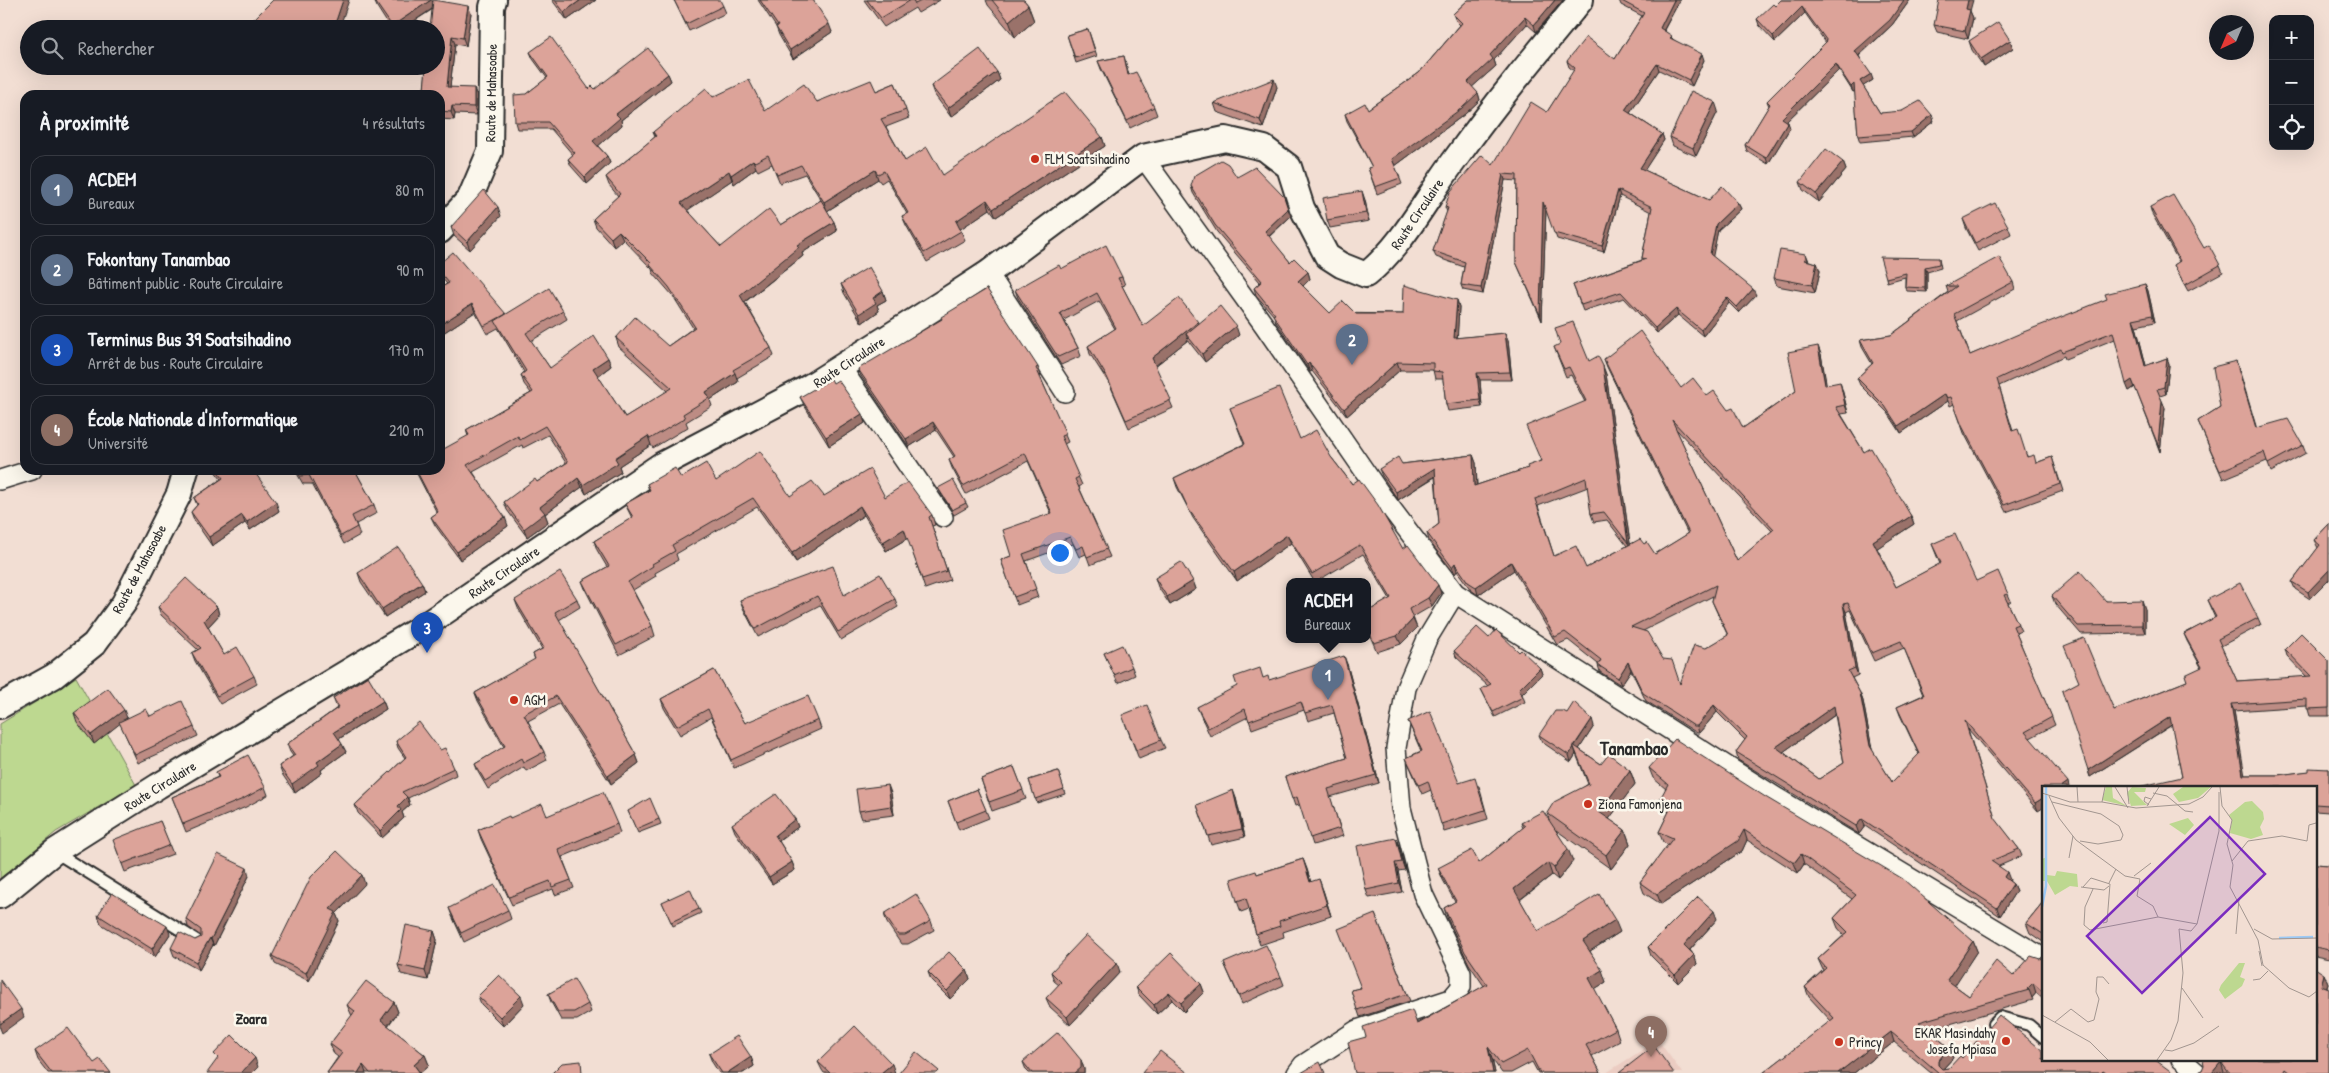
<!DOCTYPE html>
<html lang="fr">
<meta charset="utf-8">
<style>
:root{--surface:#171b24;--page:#20242c;--text:#f1f3f6;--muted:#9ea1a6;--line:#363941;--accent:#db2777}
body{margin:0;font-family:"Patrick Hand",sans-serif;background:var(--page);color:var(--text)}
.controls{position:absolute;right:15px;top:15px;display:grid;overflow:hidden;border-radius:10px;box-shadow:0 5px 20px #0002}
.controls button{width:45px;height:45px;display:grid;place-items:center;padding:0;border:0;border-bottom:1px solid var(--line);background:var(--surface);color:var(--text);font:25px sans-serif}
.compass{position:absolute;left:2209px;top:15px;width:45px;height:45px;border-radius:50%;background:var(--surface);box-shadow:0 5px 20px #0002;rotate:224deg}
.you{position:absolute;left:1059px;top:552px;width:18px;height:18px;margin:-12px;border:4px solid #fff;border-radius:50%;background:#1a73e8;box-shadow:0 0 0 8px #1a73e833}
.badge{display:grid;place-items:center;width:32px;height:32px;border-radius:50%;background:var(--accent);color:#fff;font-size:16px;font-weight:700}
.pin{position:absolute;translate:-50% -41px;filter:drop-shadow(0 1px 2px #0008)}
.pin::after{content:'';position:absolute;top:26px;width:18px;height:15px;background:inherit;clip-path:polygon(0 0,100% 0,50% 100%)}
.popup{position:absolute;left:1286px;top:578px;width:85px;height:65px;box-sizing:border-box;display:grid;place-content:center;border-radius:10px;background:var(--surface);filter:drop-shadow(0 1px 4px #0005);font-size:16px;white-space:nowrap;color:var(--muted)}
.popup b{font-size:19px;color:var(--text)}
.popup::after{content:'';position:absolute;left:50%;top:100%;margin-left:-10px;border:10px solid transparent;border-top-color:var(--surface)}
.list{margin:0;padding:0;list-style:none}
h2{display:flex;justify-content:space-between;align-items:center;height:65px;margin:0;padding:0 20px;font-size:21px}
h2 small{font-size:16px;font-weight:400;color:var(--muted)}
.list li{display:grid;grid-template-columns:32px 1fr auto;gap:15px;align-items:center;box-sizing:border-box;height:70px;margin:0 10px 10px;padding:0 10px;border:1px solid var(--line);border-radius:15px}
.list b{display:block;font-size:19px;white-space:nowrap}
.list p{margin:0;font-size:16px;white-space:nowrap;color:var(--muted)}
.list em{font-size:16px;font-style:normal;color:var(--muted)}
.icon{flex:none;width:28px;height:28px;fill:none;stroke:currentColor;stroke-width:2;stroke-linecap:round;stroke-linejoin:round}
.map{position:relative;flex:none;width:2329px;height:1073px;overflow:hidden}
.search{position:absolute;background:var(--surface);box-shadow:0 5px 20px #0002;left:20px;top:20px;width:425px;height:55px;display:flex;align-items:center;gap:12px;box-sizing:border-box;padding:0 18px;border-radius:28px;color:var(--muted);font-size:19px}
.panel{position:absolute;background:var(--surface);box-shadow:0 5px 20px #0002;left:20px;top:90px;width:425px;height:385px;border-radius:15px}
.map>svg:first-child{display:block}
.built{fill:#ebccc2}
.green{fill:#bdd890;stroke:#74825e}
.lines{fill:none;stroke-linecap:round;stroke-linejoin:round}
.service-casing{stroke:#2b2b2b;stroke-width:14}
.minor-casing{stroke:#2b2b2b;stroke-width:22}
.tertiary-casing{stroke:#2b2b2b;stroke-width:28}
.service{stroke:#fbf7ec;stroke-width:10}
.minor{stroke:#fbf7ec;stroke-width:19}
.tertiary{stroke:#fbf7ec;stroke-width:24}
.wall{fill:#bd8c84;stroke:#2b2b2b;fill-rule:evenodd}
.shaded-wall{fill:#9a726b;stroke:#2b2b2b}
.building{fill:#dca399;stroke:#2b2b2b;fill-rule:evenodd}
.poi-dot{fill:#c8321e;stroke:#fbf7ec;stroke-width:2}
.labels{text-anchor:middle;stroke-width:5;stroke-linejoin:round;paint-order:stroke}
.street-label{font-size:14px;fill:#2b2b2b;stroke:#fbf7ec}
.poi-label{font-size:14px;fill:#2b2b2b;stroke:#fbf7ec;text-anchor:start}
.neighbourhood-label{font-size:15px;font-weight:bold;fill:#2b2b2b;stroke:#fbf7ec}
.district-label{font-size:19px;font-weight:bold;fill:#2b2b2b;stroke:#fbf7ec}
.inset-river{fill:none;stroke:#9bc9f6;stroke-width:2.5}
.inset-road{fill:none;stroke:#a29690;stroke-width:1}
.view{fill:#7b2cbf;fill-opacity:0.15;stroke:#7b2cbf;stroke-width:2.5}
.inset-edge{fill:none;stroke:#2b2b2b;stroke-width:2.5}
</style>
<div class="map">
<svg width="2329" height="1073" viewBox="0 0 2329 1073">
<rect width="100%" height="100%" fill="#f2ded3"/>
<filter id="ink" filterUnits="userSpaceOnUse"><feTurbulence type="fractalNoise" baseFrequency=".02" numOctaves="2"/><feDisplacementMap in="SourceGraphic" scale="10" xChannelSelector="R" yChannelSelector="G"/><feConvolveMatrix kernelMatrix="1 2 1 2 8 2 1 2 1" color-interpolation-filters="sRGB"/></filter>
<g filter="url(#ink)">
<path class="built" d="M1658 1040 1682 1073H1606Z"/>
<path class="green" d="M76 677 136 785 56 832 0 879V724Z"/>
<g class="lines">
<defs>
<g id="service">
<path d="M55 852 198 941"/>
<path d="M1993 1024 2000 1017 2029 1025 2043 1037"/>
</g>
<g id="minor">
<path d="M1143 157 1264 325 1381 495 1455 593 1777 798 2043 958"/>
<path d="M988 273 1065 392"/>
<path d="M840 366 943 517"/>
<path d="M0 480 32 470"/>
<path d="M2181 1059 2197 1073"/>
<path d="M1297 1073 1303 1065 1357 1030 1451 999 1461 987V973L1423 894 1401 808 1396 748 1406 688 1427 639 1455 593"/>
</g>
<g id="tertiary">
<path d="M440 231 470 198 490 151 492 7 494 0"/>
<path d="M0 706 54 676 94 644 124 603 179 494 186 470"/>
<path d="M0 896 54 852 158 786 424 626 661 465 809 387 942 303 988 273 1143 157 1225 139 1264 148 1289 167 1302 208 1327 256 1341 265 1366 275C1404 244 1425 200 1454 161 1494 105 1537 53 1581 0"/>
</g>
</defs>
<use href="#service" class="service-casing"/>
<use href="#minor" class="minor-casing"/>
<use href="#tertiary" class="tertiary-casing"/>
<use href="#service" class="service"/>
<use href="#minor" class="minor"/>
<use href="#tertiary" class="tertiary"/>
</g>
<g class="wall">
<path d="M273 0 339 29H256L253 20Z"/>
<path d="M374 0 433 3 471 13 466 46 455 44 450 87 477 96V115L455 114 454 120 440 119V95L424 90 433 9 402 29H391L377 7Z"/>
<path d="M552 0H596L567 20Z"/>
<path d="M674 0 723 6 726 13 689 31Z"/>
<path d="M758 0H813L832 32 793 59 779 35 776 27Z"/>
<path d="M864 0H940L918 13 915 8 884 27Z"/>
<path d="M986 0H1024L1028 5 1034 21 1015 37 988 5Z"/>
<path d="M1468 0H1563L1536 32 1527 24 1494 60 1496 66 1472 87 1478 93 1480 100 1465 114 1395 166 1402 184 1377 194 1368 168 1372 167 1347 121 1345 114 1368 109 1419 73 1460 25 1456 21 1453 14Z"/>
<path d="M1619 0H1680L1664 30 1674 40 1704 60 1692 86 1659 70 1630 113 1662 134 1664 140 1644 170 1709 200 1738 203 1741 209 1718 230 1712 256 1756 295 1739 313 1729 303 1703 336 1678 315 1657 333 1624 298 1583 311 1573 285 1642 260V258L1651 212 1620 196 1604 252 1557 239 1546 208 1542 321 1516 262 1517 181 1505 180 1483 294 1463 290 1461 285 1464 267 1436 257 1433 251 1447 212 1445 207 1493 165 1547 112 1574 71 1569 67 1567 61 1615 59 1642 16 1621 5Z"/>
<path d="M1781 0H1910L1892 25 1859 56 1873 80 1863 86 1880 113 1934 121 1913 137 1860 142 1858 136 1855 91 1853 92 1839 70 1787 121 1790 128 1768 164 1747 151 1745 145 1769 106 1767 101 1826 43 1805 13 1775 42 1759 25 1757 19 1775 6Z"/>
<path d="M1970 11 1973 18 1968 39 1937 32 1934 25Z"/>
<path d="M1088 29 1097 56 1076 63 1067 35Z"/>
<path d="M2010 40 2013 48 1984 67 1972 50 1969 41Z"/>
<path d="M530 52 589 89H595L668 74 671 81 621 120 622 125 598 146 607 156 610 163 587 184 571 166 568 159 573 155 551 129H517L515 122 526 94 547 78 533 59Z"/>
<path d="M1124 56 1129 75 1154 107 1157 115 1130 128 1101 69 1098 61Z"/>
<path d="M319 66H339L328 76Z"/>
<path d="M997 72 1000 80 951 117 934 94 931 86Z"/>
<path d="M895 83 909 118 886 127 905 161 943 175 1102 137 1105 146 996 217 990 209 960 229 965 240 927 262 906 225 902 216 907 214 887 179 881 183 878 179 827 211 834 222 837 231 802 253 803 256 745 302 771 348 774 356 737 378 738 382 710 400 712 406 686 422 688 427 653 448 651 445 619 466 621 472 586 494 582 487 545 514 548 522 527 537 507 510 504 502 537 482 566 463 548 435 523 448 522 445 473 472 508 526 460 560 435 525 431 517 437 513 415 470H440L468 436 466 430 531 393 524 384 521 375 524 372 498 328 487 334 475 312 440 335V288L447 284 440 276V263L506 315 563 311 567 319 531 341 550 368 608 358 611 366 598 376 625 417 668 391 619 347 616 338 668 346 693 328 673 296 653 273 652 269 623 239 614 247 596 227 593 219 618 196 609 185 606 177 655 137 653 132 713 97 765 111 876 91ZM772 164 780 183 805 174 821 200 781 225 721 247 687 210 732 180 734 184 756 168 758 171Z"/>
<path d="M1277 87 1263 128 1217 112 1214 103Z"/>
<path d="M1718 111 1696 156 1673 146 1670 137Z"/>
<path d="M1843 162 1846 170 1819 202 1803 190 1800 182Z"/>
<path d="M1237 177 1291 216 1269 237 1290 262 1308 272 1310 279 1303 286 1330 313 1403 314 1457 300 1459 307 1457 338 1505 333 1508 340 1512 380H1480L1482 407 1448 411 1446 404 1443 379H1435L1433 370H1400L1347 416 1312 371 1310 372 1276 322 1274 316 1256 295 1254 288 1260 282 1217 232 1193 193 1191 186Z"/>
<path d="M1365 200 1369 221 1330 228 1327 220Z"/>
<path d="M2150 207 2220 265 2223 272 2188 291 2177 271 2174 265 2179 262 2152 214Z"/>
<path d="M501 216 470 250 454 236 451 227Z"/>
<path d="M1963 219 2008 226 2011 234 1978 251 1966 228Z"/>
<path d="M1806 254 1809 261 1817 263 1820 271 1815 293 1777 286 1774 278Z"/>
<path d="M1939 258 1941 268 1927 272V292L1907 291 1905 287V277L1887 282 1886 278Z"/>
<path d="M1061 269 1122 277 1125 285 1122 286 1143 326 1199 323 1239 335 1205 362 1189 342 1188 340 1155 366 1173 408 1129 428 1110 385 1090 354 1088 346 1115 329 1099 301 1064 320 1078 348 1081 356 1061 365 1018 298 1015 290Z"/>
<path d="M2013 282 2015 289 1957 321 1970 355 2145 284 2148 291 2155 322 2136 326 2146 366 2167 358 2169 365 2166 394 2160 396 2165 408 2160 452 2135 387 2129 391 2115 339 2065 359 2064 356 1999 386 2013 431 2027 456 2036 463 2052 457 2063 491 2006 512 1964 433 1954 404 1950 406 1948 401 1901 433 1888 413 1860 385 1857 378 1872 364 1862 347 1860 340 1891 335 1948 292 1946 286Z"/>
<path d="M841 284 883 291 886 300 877 305 879 311 862 323 844 293Z"/>
<path d="M1554 347 1589 361 1606 374 1630 544H1644L1655 554 1688 534 1607 367 1604 359 1681 388 1707 396 1743 428 1796 391 1821 354 1826 385 1842 389 1848 413 1841 414 1864 452 1911 516 1914 524 1877 548 1896 587 1940 564 1932 544 1976 581 2008 594 2011 601 2008 603 2021 631 2016 633 2055 725 2030 738 2038 811 1968 729 1995 819 2019 849 2022 856 1999 866 2010 880 2009 881 2013 884 2016 891 2000 916 1865 826 1859 834 1738 760 1736 752 1745 740 1717 712 1699 733H1697L1646 701 1631 670 1621 685 1600 672 1598 665V664L1568 640 1557 645 1514 570 1478 595 1471 590 1457 571 1455 574 1429 541 1427 533 1439 524 1435 477 1398 500 1382 476 1379 469 1402 464 1473 455 1476 463 1477 485 1528 468 1540 461 1585 402 1571 375 1566 377ZM1676 429 1772 531 1737 561ZM1588 487 1591 514 1594 522 1607 520 1627 546 1586 568 1554 556 1538 506ZM1713 596 1712 601 1715 608 1728 636 1706 648 1680 684 1643 631ZM1850 610 1874 661 1904 648 1923 695 1897 707 1900 715 1919 755 1892 782 1872 750 1863 701 1860 693 1852 678 1858 675 1846 612ZM1835 715 1844 763 1819 779 1783 752Z"/>
<path d="M2236 361 2256 428 2303 445 2306 453 2271 472 2267 461 2223 479 2198 421 2220 407Z"/>
<path d="M1038 367 1041 375 1040 376 1068 442 1064 444 1082 485 1079 487 1110 557 1090 565 1086 554 1079 557 1073 544 1026 561 1038 597 1017 605 1001 560 1011 556 1051 513 1028 461 966 494 952 468 949 460 954 457 936 430 909 447 861 376 858 369Z"/>
<path d="M800 397 865 423 829 446 804 405Z"/>
<path d="M1230 408 1300 439 1331 457 1403 549 1441 593 1432 606 1413 617 1417 628 1401 644 1377 652 1367 629V612L1390 599 1363 554 1317 581H1314L1291 543 1237 581 1193 518 1177 487 1174 478 1244 444Z"/>
<path d="M214 470H253L279 511 250 530 245 523 212 546 194 520 191 512 197 505 194 498 221 479Z"/>
<path d="M295 470H361L356 472 374 505 377 513 356 524 360 535 344 544 312 484H303Z"/>
<path d="M681 478 716 481 790 496 885 497 932 515 935 525 932 526 950 580 925 589 908 538 886 551 864 515 796 562 757 507 676 554 678 560 655 573 656 576 633 590 652 626 655 636 619 655 586 591 582 581 607 567 597 550 594 541 632 518 625 504 649 490 647 484Z"/>
<path d="M938 488 966 503 968 507 954 515 940 492Z"/>
<path d="M2329 524 2310 599 2295 589 2292 582 2318 548 2314 540Z"/>
<path d="M358 573 422 583 425 591 385 617 361 582Z"/>
<path d="M1155 578 1193 581 1196 589 1170 605 1158 587Z"/>
<path d="M844 595 895 599 898 607 841 640 820 605 758 637 743 608 740 600Z"/>
<path d="M2052 596 2106 601 2145 609V633L2081 634 2055 604Z"/>
<path d="M577 599 580 607 559 620 636 755 639 763 611 784 559 704 528 721 544 752 547 760 526 771 524 767 488 789 478 772 475 764 504 747 478 701 475 693 535 660 533 654 542 649 518 608 515 600Z"/>
<path d="M2207 600 2258 618 2261 625 2221 646 2237 681 2307 677 2287 656 2285 649 2329 661V716H2310L2307 706 2234 711 2244 775H2278L2329 769V812L2315 811V787L2182 777 2172 725 2090 777 2088 770 2114 710 2187 681 2201 667 2187 641 2184 634 2215 618Z"/>
<path d="M158 607H217L219 615 208 627 224 655 254 676 257 684 220 704 195 661 192 653 198 650 161 615Z"/>
<path d="M1489 638 1519 652 1540 668 1542 674 1522 694 1525 702 1495 717 1481 689 1488 686 1456 657 1454 651Z"/>
<path d="M1104 653 1132 667 1135 675 1118 683Z"/>
<path d="M1347 664 1379 783 1330 797 1343 836 1313 845 1300 805 1295 806 1285 777 1347 758 1334 713 1308 721 1304 710 1252 729 1248 717 1210 736 1200 714 1197 707 1263 678 1269 680Z"/>
<path d="M714 670 745 723 818 720 821 729 734 768 711 717 680 735 664 708 661 699Z"/>
<path d="M333 698 383 701 386 709 339 739 346 752 321 770 322 773 295 793 282 774 279 766 293 756 290 752 287 744 337 708Z"/>
<path d="M74 713 127 718 150 716 194 727 198 736 138 763 120 723 94 744 77 722Z"/>
<path d="M1567 713 1594 726 1579 749 1601 764 1630 770 1635 784 1609 819 1625 830 1630 844 1611 869 1556 830 1573 861 1558 880 1552 875 1520 900 1538 931 1620 932 1590 951 1606 982 1594 989 1616 1029 1620 1041 1592 1056 1601 1073H1538L1532 1062 1511 1073H1502L1492 1059 1495 1073H1355L1417 1023 1484 986 1469 964 1448 920 1444 908 1455 902 1443 880 1438 868 1479 863 1523 828 1521 823 1549 819 1547 813 1588 784 1576 754 1571 762 1542 742 1539 735Z"/>
<path d="M1408 721 1459 783 1479 786 1488 819 1444 832 1431 790 1422 794 1406 758 1421 751Z"/>
<path d="M1125 723 1161 740 1165 748 1139 759Z"/>
<path d="M396 741 454 768 456 775 408 798 410 805 402 812 404 818 382 838 358 813 355 805 405 758 398 748Z"/>
<path d="M1014 767 1026 799 992 811 981 779Z"/>
<path d="M1649 768 1973 941 1977 951 1954 985 1969 996 2013 976 2043 957V999L2036 993 2032 998 2033 1000 1929 1030 1949 1048 1953 1058 1943 1069 1949 1068 1962 1058 2043 1059 2173 1073H1931L1894 1042 1854 1073H1763L1831 1021 1809 997 1805 987 1823 970 1818 959 1844 935 1838 928 1834 918 1852 899 1804 864 1798 873 1747 840 1742 851 1661 904 1644 893 1640 882 1668 845 1663 842 1659 832 1669 812 1664 810 1660 799 1666 789 1653 778Z"/>
<path d="M1058 771 1065 794 1037 803 1029 780Z"/>
<path d="M216 772 265 787 268 795 246 807 186 832 172 797 218 777Z"/>
<path d="M977 789 989 818 959 830 948 801Z"/>
<path d="M891 793 894 815 862 819 859 811Z"/>
<path d="M1236 798 1245 837 1211 845 1197 805Z"/>
<path d="M628 811 659 819 661 824 638 833Z"/>
<path d="M547 816 617 824 620 833 562 857 574 888 555 895 553 889 512 905 481 839 478 830 510 818Z"/>
<path d="M795 819 798 827 779 841 792 862 795 870 772 884 735 832 732 824Z"/>
<path d="M160 821 173 854 125 872 116 848Z"/>
<path d="M1399 846 1405 870 1398 871 1402 892 1369 898 1366 890Z"/>
<path d="M1303 859 1311 882 1323 890 1331 916 1283 932 1284 937 1260 945 1256 934 1249 909 1241 912 1237 901 1257 874Z"/>
<path d="M2315 864 2329 865V959L2315 956Z"/>
<path d="M249 876 214 946 213 945 199 970 174 956 171 948 195 940 201 937V936L188 927 186 919Z"/>
<path d="M365 884 336 914 339 921 309 981 275 964 272 956Z"/>
<path d="M662 902 699 909 701 913 673 926Z"/>
<path d="M2043 902V942L2030 933 2026 923Z"/>
<path d="M449 908 508 910 511 919 464 942 452 916Z"/>
<path d="M884 914 931 921 934 930 908 944H901L887 923Z"/>
<path d="M1375 914 1410 1001 1360 1017 1351 990 1360 988Z"/>
<path d="M98 915 170 934 155 957 101 924Z"/>
<path d="M1717 919 1690 950 1694 955 1697 964 1678 983 1651 956 1648 947Z"/>
<path d="M434 931 437 940 428 980 401 974 398 965Z"/>
<path d="M1224 963 1281 977 1284 985 1242 1004Z"/>
<path d="M967 970 970 979 950 999 931 980 928 972Z"/>
<path d="M1051 972H1120L1070 1025 1050 1007 1046 998 1059 985 1054 981Z"/>
<path d="M2324 974 2328 984 2327 988 2329 1073H2225L2224 1072V1073H2195L2202 1070Z"/>
<path d="M1201 984 1204 992 1184 1012 1172 1000 1157 1014 1139 995 1136 987Z"/>
<path d="M548 994 588 1004 591 1012 577 1020H561L551 1002Z"/>
<path d="M478 996 524 1004 503 1026 481 1004Z"/>
<path d="M394 1002 398 1012 388 1026 425 1055 429 1065 420 1073H327L338 1057 334 1054 330 1044 352 1016 347 1005Z"/>
<path d="M35 1051 111 1073H48L38 1060Z"/>
<path d="M709 1054 751 1057 754 1066 743 1073H719L712 1062Z"/>
<path d="M1081 1060 1084 1069V1073H1029L1026 1070 1023 1062Z"/>
<path d="M818 1062 895 1073H824L822 1070Z"/>
</g>
<g class="shaded-wall">
<path d="M343 0H349L339 29H335L334 27Z"/>
<path d="M431 0H432L435 7 402 29H393L392 26Z"/>
<path d="M581 0H596L567 20 564 12Z"/>
<path d="M1555 0H1563L1536 32 1534 25Z"/>
<path d="M1674 0H1680L1662 33 1660 28Z"/>
<path d="M1904 0H1910L1892 25 1857 57 1855 51Z"/>
<path d="M1968 0H1973L1970 11 1973 18 1968 39 1965 31 1966 9Z"/>
<path d="M1028 5 1034 21 1015 37 1009 21Z"/>
<path d="M468 6 471 13 466 46 463 38Z"/>
<path d="M1802 7 1805 13 1775 42 1773 36Z"/>
<path d="M1525 17 1527 24 1494 60 1496 66 1470 89 1468 82 1490 55Z"/>
<path d="M283 21 285 29H275Z"/>
<path d="M829 24 832 32 793 59 790 50Z"/>
<path d="M452 36 455 44 449 95 447 87Z"/>
<path d="M2010 40 2013 48 1984 67 1981 59Z"/>
<path d="M1702 54 1704 60 1692 86 1689 80Z"/>
<path d="M1657 64 1659 70 1628 116 1625 110Z"/>
<path d="M1836 64 1839 70 1784 124 1782 118Z"/>
<path d="M327 66H339L328 76 325 68Z"/>
<path d="M997 72 1000 80 951 117 948 108Z"/>
<path d="M668 74 671 81 621 120 622 125 596 148 593 141 616 114Z"/>
<path d="M1871 74 1873 80 1862 87 1860 81Z"/>
<path d="M1274 79 1277 87 1263 128 1260 120Z"/>
<path d="M1854 84 1856 90 1853 92 1851 87Z"/>
<path d="M474 88 477 96V115L474 107Z"/>
<path d="M1478 93 1480 100 1465 114 1395 166 1392 159Z"/>
<path d="M1715 102 1718 111 1696 156 1693 148Z"/>
<path d="M452 106 455 114 454 120 451 112Z"/>
<path d="M1932 115 1934 121 1913 137 1911 132Z"/>
<path d="M1788 122 1790 128 1768 164 1766 158Z"/>
<path d="M1662 134 1664 140 1642 174 1640 168Z"/>
<path d="M1102 137 1105 146 996 217 993 209Z"/>
<path d="M607 156 610 163 587 184 585 177Z"/>
<path d="M753 160 756 168 734 184 731 175Z"/>
<path d="M1843 162 1846 170 1819 202 1816 194Z"/>
<path d="M875 170 878 179 827 211 824 202Z"/>
<path d="M729 171 732 180 685 212 681 203Z"/>
<path d="M1503 174 1505 180 1483 294 1481 288Z"/>
<path d="M1618 190 1620 196 1604 252 1602 246Z"/>
<path d="M1362 191 1365 200 1369 221 1366 213Z"/>
<path d="M987 200 990 209 959 230 956 221Z"/>
<path d="M1543 202 1546 208 1542 321 1540 315Z"/>
<path d="M1738 203 1741 209 1718 230 1712 260 1710 254 1716 224Z"/>
<path d="M498 207 501 216 470 250 467 242Z"/>
<path d="M1288 209 1291 216 1267 238 1265 231Z"/>
<path d="M834 222 837 231 802 253 803 256 743 303 740 295 797 245Z"/>
<path d="M619 231 623 239 614 247 611 238Z"/>
<path d="M1806 254 1809 263 1805 260Z"/>
<path d="M1817 263 1820 271 1815 293 1812 285Z"/>
<path d="M1925 267 1927 272V292L1925 288Z"/>
<path d="M1308 272 1310 279 1301 288 1298 281Z"/>
<path d="M2145 284 2148 291 2155 322 2152 315Z"/>
<path d="M1753 289 1756 295 1739 313 1737 307Z"/>
<path d="M883 291 886 300 877 305 879 311 862 323 859 314 873 298Z"/>
<path d="M1727 297 1729 303 1703 336 1701 330Z"/>
<path d="M1457 300 1459 307 1457 345 1454 338Z"/>
<path d="M472 304 475 312 440 335V325Z"/>
<path d="M1676 309 1678 315 1657 333 1655 328Z"/>
<path d="M2133 319 2136 326 2148 373 2145 366Z"/>
<path d="M1198 322 1201 330 1186 334 1188 340 1155 366 1152 358Z"/>
<path d="M1236 326 1239 335 1205 362 1202 354Z"/>
<path d="M1505 333 1508 340 1512 380 1510 372Z"/>
<path d="M1818 346 1821 354 1828 393 1825 385Z"/>
<path d="M608 358 611 366 596 377 593 368Z"/>
<path d="M2167 358 2169 365 2166 394 2164 387Z"/>
<path d="M2236 361 2239 369 2259 436 2256 428Z"/>
<path d="M1397 362 1400 370 1347 416 1344 409Z"/>
<path d="M1309 363 1312 371 1310 372 1307 365Z"/>
<path d="M1603 366 1606 374 1631 550 1628 543Z"/>
<path d="M735 373 738 382 710 400 706 392Z"/>
<path d="M1477 373 1480 380 1482 407 1480 400Z"/>
<path d="M2132 380 2135 387 2129 391 2126 384Z"/>
<path d="M1840 382 1842 389 1848 413 1845 405Z"/>
<path d="M1945 394 1948 401 1901 433 1898 426Z"/>
<path d="M2162 401 2165 408 2160 452 2158 445Z"/>
<path d="M862 414 865 423 829 446 826 437Z"/>
<path d="M933 422 936 430 909 447 906 439Z"/>
<path d="M648 436 651 445 619 466 621 472 586 494 583 485 615 458Z"/>
<path d="M1473 455 1476 463 1477 494 1474 486Z"/>
<path d="M1435 468 1437 475 1398 500 1396 492Z"/>
<path d="M578 478 582 487 545 514 548 522 527 537 524 529 540 507Z"/>
<path d="M276 502 279 511 250 530 247 522Z"/>
<path d="M860 506 864 515 796 562 792 553Z"/>
<path d="M242 515 245 523 212 546 209 537Z"/>
<path d="M1911 516 1914 524 1876 549 1873 541Z"/>
<path d="M505 517 508 526 460 560 457 552Z"/>
<path d="M904 529 908 538 886 551 883 542Z"/>
<path d="M1287 535 1291 543 1237 581 1234 572Z"/>
<path d="M1511 562 1514 570 1478 595 1476 587Z"/>
<path d="M1455 563 1457 571 1455 574 1452 567Z"/>
<path d="M2329 570V580L2310 599 2308 592Z"/>
<path d="M1193 581 1196 589 1170 605 1167 597Z"/>
<path d="M422 583 425 591 385 617 382 609Z"/>
<path d="M1438 585 1441 593 1432 606 1428 598Z"/>
<path d="M2142 600 2145 609V633L2142 625Z"/>
<path d="M1843 604 1846 612 1858 675 1855 668Z"/>
<path d="M217 607 219 615 207 628 204 620Z"/>
<path d="M1413 619 1417 628 1401 644 1397 636Z"/>
<path d="M1344 656 1347 664 1379 783 1376 775Z"/>
<path d="M1628 662 1631 670 1621 685 1618 678Z"/>
<path d="M1540 668 1542 674 1521 695 1519 689Z"/>
<path d="M1860 693 1863 701 1873 754 1870 746Z"/>
<path d="M383 701 386 709 337 740 334 732Z"/>
<path d="M2231 704 2234 711 2246 782 2243 775Z"/>
<path d="M1714 705 1717 712 1699 733 1697 726Z"/>
<path d="M1834 706 1836 714 1779 755 1776 747Z"/>
<path d="M124 710 127 718 94 744 91 735Z"/>
<path d="M2170 717 2173 724 2090 777 2088 770Z"/>
<path d="M1592 719 1594 726 1576 754 1574 747Z"/>
<path d="M342 744 346 752 321 770 322 773 295 793 292 784 317 762Z"/>
<path d="M1574 747 1576 754 1571 762 1569 755Z"/>
<path d="M636 755 639 763 611 784 608 776Z"/>
<path d="M1630 770 1635 784 1604 826 1599 812Z"/>
<path d="M2068 782 2069 787H2061Z"/>
<path d="M888 785 891 793 894 815 891 806Z"/>
<path d="M1233 790 1236 798 1245 837 1242 829Z"/>
<path d="M407 797 410 805 402 812 404 818 382 838 380 831 398 806Z"/>
<path d="M2043 798V808L2038 811 2035 803Z"/>
<path d="M795 819 798 827 777 842 775 835Z"/>
<path d="M1862 819 1865 826 1859 834 1856 826Z"/>
<path d="M1625 830 1630 844 1611 869 1606 855Z"/>
<path d="M1744 830 1747 840 1742 851 1661 904 1657 894Z"/>
<path d="M1396 838 1399 846 1405 870 1402 862Z"/>
<path d="M1568 849 1573 861 1558 880 1554 868Z"/>
<path d="M1801 854 1804 864 1798 873 1794 863Z"/>
<path d="M1303 859 1307 869 1314 893 1310 882Z"/>
<path d="M792 862 795 870 772 884 769 877Z"/>
<path d="M1395 863 1398 871 1402 892 1399 883Z"/>
<path d="M1548 863 1552 875 1518 901 1514 889Z"/>
<path d="M247 868 249 876 214 946 211 939Z"/>
<path d="M2007 872 2010 880 2007 885 2004 877Z"/>
<path d="M362 875 365 884 336 914 339 921 309 981 306 973 330 909Z"/>
<path d="M1319 879 1323 890 1331 916 1327 905Z"/>
<path d="M2013 884 2016 891 2000 916 1997 908Z"/>
<path d="M1714 911 1717 919 1687 953 1684 945Z"/>
<path d="M1615 920 1620 932 1587 953 1583 941Z"/>
<path d="M167 926 170 934 155 957 152 949Z"/>
<path d="M434 931 437 940 428 980 425 971Z"/>
<path d="M210 938 213 945 199 970 196 962Z"/>
<path d="M1973 941 1977 951 1951 991 1947 980Z"/>
<path d="M1694 955 1697 964 1678 983 1675 975Z"/>
<path d="M1117 963 1120 972 1070 1025 1067 1017Z"/>
<path d="M967 970 970 979 950 999 947 991Z"/>
<path d="M1602 970 1606 982 1593 990 1589 978Z"/>
<path d="M2324 974 2328 984 2324 996 2321 986Z"/>
<path d="M2033 983 2036 993 2032 998 2029 990 2027 989Z"/>
<path d="M1201 984 1204 992 1184 1012 1181 1003Z"/>
<path d="M1169 992 1172 1000 1157 1014 1154 1005Z"/>
<path d="M521 996 524 1004 503 1026 500 1017Z"/>
<path d="M394 1002 398 1012 384 1030 381 1020Z"/>
<path d="M21 1009 24 1017 2 1033 0 1028V1024Z"/>
<path d="M1891 1032 1894 1042 1854 1073H1838Z"/>
<path d="M1488 1047 1492 1059 1495 1073H1493Z"/>
<path d="M1949 1048 1953 1058 1941 1071 1938 1065V1061Z"/>
<path d="M425 1055 429 1065 420 1073 414 1065Z"/>
<path d="M751 1057 754 1066 743 1073H727Z"/>
<path d="M255 1058 258 1067 252 1073H241Z"/>
<path d="M1081 1060 1084 1069V1073H1075Z"/>
<path d="M2221 1062 2224 1072V1073H2212Z"/>
<path d="M892 1064 895 1073H881Z"/>
<path d="M363 1065 366 1073H358Z"/>
</g>
<g class="building">
<path d="M273 0H343L334 27 336 29H289L283 21 275 29H262L253 20Z"/>
<path d="M374 0H431L392 26Z"/>
<path d="M433 0 468 6 463 38 452 36 447 87 474 88V107L452 106 451 112 440 111V95H414L415 89 424 90 426 66H436V29H430Z"/>
<path d="M555 0H581L564 12Z"/>
<path d="M674 0H720L723 6 686 24Z"/>
<path d="M760 0H813L829 24 790 50 776 27 778 26Z"/>
<path d="M867 0H911L881 18Z"/>
<path d="M913 0H923L915 4Z"/>
<path d="M992 0H1024L1028 5 1009 21Z"/>
<path d="M1468 0H1555L1534 25 1525 17 1490 55 1493 59 1468 82 1478 93 1462 108 1392 159 1400 178 1375 187 1368 168 1372 167 1345 114 1365 103 1368 109 1419 73 1462 23 1453 14Z"/>
<path d="M1620 0H1674L1660 28 1672 36 1670 38 1702 54 1689 80 1657 64 1625 110 1662 134 1640 168 1709 200 1722 186 1738 203 1716 224 1710 254 1753 289 1737 307 1727 297 1701 330 1676 309 1655 328 1621 292 1581 305 1573 285 1646 259 1642 258 1652 207 1618 190 1602 246 1554 233 1543 202 1540 315 1516 262 1517 175 1503 174 1481 288 1461 285 1465 262 1433 251 1448 208 1445 207 1450 192 1482 155 1493 165 1531 102 1547 112 1575 68 1567 61 1586 37 1615 59 1644 13Z"/>
<path d="M1781 0H1904L1890 20 1855 51 1871 74 1860 81 1880 113 1902 111 1920 101 1932 115 1911 132 1858 136 1854 84 1851 87 1836 64 1782 118 1788 122 1766 158 1745 145 1770 104 1767 101 1827 41 1802 7 1773 36 1757 19 1773 4 1775 6Z"/>
<path d="M1939 0H1968L1966 9 1970 10 1965 31 1934 25Z"/>
<path d="M1998 22 2010 40 1981 59 1969 41Z"/>
<path d="M1088 29 1095 52 1075 58 1067 35Z"/>
<path d="M551 37 589 89 592 86 595 89 648 48 668 74 616 114 620 118 593 141 607 156 585 177 568 159 575 153 548 122H515L514 95 526 94 548 77 530 52Z"/>
<path d="M980 49 997 72 948 108 931 86Z"/>
<path d="M1124 56 1128 75 1136 72 1154 107 1127 121 1098 61Z"/>
<path d="M1274 79 1260 120 1214 103Z"/>
<path d="M749 80 765 111 804 84 817 102 871 80 876 91 895 83 906 110 881 119 905 161 927 147 943 175 1065 92 1102 137 993 209 987 200 956 221 961 231 924 253 902 216 908 213 884 171 878 174 875 170 824 202 801 165 777 175 768 155 755 162 753 160 731 175 729 171 681 203 721 247 769 209 781 225 821 200 834 222 797 245 799 247 740 295 771 348 733 370 735 373 706 392 709 398 683 414 685 418 650 439 648 436 615 458 618 463 583 485 578 478 540 507 545 513 524 529 504 502 535 479 537 482 568 462 545 426 520 440 518 436 467 465 505 517 457 552 431 517 438 512 416 470H440V451L469 435 466 430 533 392 521 375 526 371 495 321 549 288 563 311 526 333 550 368 594 336 608 358 593 368 625 417 672 388 616 338 635 317 668 346 695 327 669 287 650 265 651 263 619 231 611 238 593 219 620 194 606 177 656 136 653 132 706 88 713 97Z"/>
<path d="M1691 91 1715 102 1693 148 1670 137Z"/>
<path d="M1826 149 1843 162 1816 194 1800 182Z"/>
<path d="M1221 160 1228 164 1237 177 1255 167 1284 197 1288 209 1265 231 1290 262 1294 258 1308 272 1298 281 1330 313 1343 301 1356 314H1403L1404 285 1457 300 1454 338 1505 333 1510 372 1477 373 1480 400 1446 404 1442 372 1433 371V363L1397 362 1344 409 1309 363 1307 365 1273 315 1275 314 1254 288 1262 281 1215 225 1191 186 1194 176Z"/>
<path d="M484 190 498 207 467 242 451 227Z"/>
<path d="M1362 191 1366 213 1327 220 1323 198Z"/>
<path d="M2173 195 2204 248 2209 245 2220 265 2185 285 2174 265 2180 261 2150 207Z"/>
<path d="M1995 203 2008 226 1975 243 1963 219Z"/>
<path d="M1106 245 1122 277 1118 278 1143 326 1179 298 1198 322 1152 358 1171 400 1126 420 1107 377 1088 346 1116 328 1097 293 1060 313 1078 348 1058 357 1015 290 1059 265 1061 269Z"/>
<path d="M1780 250 1806 254 1805 260 1817 263 1812 285 1774 278Z"/>
<path d="M453 252 506 314 484 326 472 304 440 325V288L449 283 440 272V263Z"/>
<path d="M1880 257 1939 258V264L1925 267V288L1905 287 1906 273 1886 278Z"/>
<path d="M1999 257 2013 282 1954 314 1970 355 2021 333 2107 299 2105 294 2145 284 2152 315 2133 319 2145 366 2167 358 2164 387 2157 389 2162 401 2158 445 2132 380 2126 384 2113 332 2062 352 2061 349 1997 379 2012 431 2018 429 2027 457 2034 455 2036 463 2052 457 2060 484 2004 505 1962 426 1951 397 1947 398 1945 394 1898 426 1885 406 1857 378 1873 363 1860 340 1891 335 1957 286H1946Z"/>
<path d="M869 267 883 291 873 298 876 303 859 314 841 284Z"/>
<path d="M987 289 1038 367 1036 368 1066 434 1061 436 1079 477 1075 479 1107 549 1087 557 1083 546 1076 549 1070 537 1023 554 1036 589 1014 597 1001 560 1011 556 1003 530 1052 513 1025 453 963 486 949 460 955 456 933 422 906 439 858 369 942 319 941 317Z"/>
<path d="M1220 306 1236 326 1202 354 1186 334Z"/>
<path d="M1573 322 1589 361 1598 356 1603 366 1628 543 1604 512 1591 514 1586 478 1535 499 1554 556 1576 546 1586 568 1640 539 1644 544 1647 542 1655 554 1689 533 1604 359 1640 331 1681 388 1693 378 1707 396 1714 391 1728 410 1733 408 1743 428 1796 391 1788 352 1818 346 1825 385 1840 382 1845 405 1836 407 1864 452 1871 448 1911 516 1873 541 1896 587 1941 563 1932 544 1955 534 1976 581 1998 571 2008 594 2004 595 2018 624 2013 626 2052 717 2025 732 2068 782 2061 787H2043V798L2035 803 1965 721 1995 818 2019 849 1991 861 2007 872 2004 877 2013 884 1997 908 1862 819 1856 826 1736 752 1747 737 1714 705 1697 726H1694L1643 693 1628 662 1618 678 1598 665 1601 660 1565 632 1555 637 1511 562 1476 587 1468 582 1455 563 1452 567 1427 533 1439 524 1435 468 1396 492 1379 469 1398 457 1402 464 1473 455 1474 486 1528 468 1527 466 1541 461 1526 426 1586 401 1569 367 1564 369 1554 347 1560 344 1555 328ZM1672 420 1774 529 1737 561ZM1716 585 1712 601 1728 635 1706 648 1694 645 1680 684 1672 660 1663 659 1647 632 1631 627ZM1848 603 1872 653 1901 641 1924 695 1897 707 1919 754 1892 782 1870 746 1860 693 1848 671 1855 668 1843 604ZM1834 706 1844 763 1819 779 1776 747Z"/>
<path d="M2236 361 2256 428 2288 419 2303 445 2268 464 2264 452 2220 471 2198 421 2220 407 2213 367Z"/>
<path d="M831 379 833 383 838 380 862 414 826 437 800 397Z"/>
<path d="M1279 388 1300 439 1316 430 1331 457 1352 484 1359 479 1378 505 1403 549 1408 545 1438 585 1428 598 1409 609 1413 619 1397 636 1374 643 1367 628V612L1391 598 1360 545 1312 574 1287 535 1234 572 1189 510 1174 478 1245 444 1230 408Z"/>
<path d="M760 451 790 496 812 481 824 496 870 469 885 497 908 482 932 515 929 517 947 571 922 579 904 529 883 542 860 506 792 553 753 498 672 545 675 551 652 564 653 566 628 582 652 626 616 645 582 581 609 566 594 541 633 517 625 504 650 490 647 484 675 468 681 478 706 463 716 481Z"/>
<path d="M217 470H253L276 502 247 522 242 515 209 537 191 512 198 504 194 498 223 478Z"/>
<path d="M296 470H355L374 505 352 516 357 527 341 536 309 475 300 476Z"/>
<path d="M953 480 966 503 952 510 938 488Z"/>
<path d="M2329 524V570L2308 592 2292 582 2320 545 2314 540Z"/>
<path d="M398 547 422 583 382 609 358 573Z"/>
<path d="M1181 562 1193 581 1167 597 1155 578Z"/>
<path d="M833 566 844 595 880 574 895 599 838 632 817 596 755 629 740 600Z"/>
<path d="M2080 571 2106 601 2142 600V625L2078 626 2052 596Z"/>
<path d="M560 572 577 599 555 612 636 755 608 776 556 696 524 714 544 752 523 763 521 759 485 781 475 764 505 746 475 693 535 659 533 654 544 648 515 600Z"/>
<path d="M186 578 217 607 204 620 224 655 237 647 254 676 217 696 192 653 201 648 158 607Z"/>
<path d="M2240 583 2258 618 2218 639 2237 681 2311 676 2285 649 2301 633 2329 661V708L2307 709V699L2231 704 2243 775H2278L2309 771V768L2329 769V805L2315 804V787H2138L2182 777 2170 717 2088 770 2062 691 2079 682 2064 646 2084 638 2114 710 2187 681 2185 675 2202 667 2184 634 2216 617 2207 600Z"/>
<path d="M1477 627 1489 638 1496 630 1519 652 1521 650 1540 668 1519 689 1523 697 1493 712 1481 689 1491 684 1454 651Z"/>
<path d="M1122 645 1132 667 1114 675 1104 653Z"/>
<path d="M1344 656 1376 775 1328 789 1340 828 1310 838 1297 797 1292 799 1285 777 1347 758 1332 705 1305 713 1301 702 1249 721 1245 709 1208 728 1197 707 1237 686 1234 677 1260 668 1263 678 1268 676 1269 680Z"/>
<path d="M714 670 745 723 808 696 818 720 731 760 708 709 677 726 661 699Z"/>
<path d="M368 676 383 701 334 732 342 744 317 762 319 765 292 784 279 766 295 755 287 744 339 707 333 698Z"/>
<path d="M108 688 124 710 91 735 74 713Z"/>
<path d="M182 701 194 727 135 755 119 722 146 709 150 716Z"/>
<path d="M1574 702 1592 719 1574 746 1573 745 1574 747 1569 755 1539 735 1555 711H1563L1567 713Z"/>
<path d="M1147 705 1161 740 1136 750 1122 715Z"/>
<path d="M1430 711 1459 783 1475 778 1485 810 1441 824 1428 781 1419 785 1406 758 1422 751 1408 721Z"/>
<path d="M419 722 440 750 445 748 454 768 402 792 407 797 398 806 401 810 380 831 355 805 406 757 396 741Z"/>
<path d="M1675 739 1767 798 1903 879 1973 941 1947 980 1969 996 1996 961 2013 976 2031 956 2040 959 2043 957V992L2033 983 2027 989 2029 990 1919 1022 1949 1048 1938 1061V1065L1942 1069 1949 1068 1960 1056 1962 1058 1999 1015 2043 1051V1059H2154L2173 1073H2106L2103 1071 2101 1073H1939L1891 1032 1838 1073H1763L1834 1018 1805 987 1826 968 1818 959 1848 932 1834 918 1856 895 1801 854 1794 863 1744 830 1738 841 1657 894 1640 882 1673 838 1659 832 1672 805 1660 799 1668 784 1649 768Z"/>
<path d="M1573 745 1601 764 1609 754 1630 770 1599 812 1625 830 1606 855 1547 813 1554 802 1589 784Z"/>
<path d="M248 755 265 787 243 799 183 824 172 797 219 777 216 772Z"/>
<path d="M1014 767 1023 790 989 802 981 779Z"/>
<path d="M1058 771 1064 789 1035 799 1029 780Z"/>
<path d="M888 785 891 806 859 811 856 789Z"/>
<path d="M977 789 986 810 956 822 948 801Z"/>
<path d="M1233 790 1242 829 1208 836 1197 805Z"/>
<path d="M603 792 617 824 558 849 571 880 552 887 550 881 509 897 478 830 509 816 510 818 542 804 547 816Z"/>
<path d="M776 794 795 819 775 835 792 862 769 877 732 824Z"/>
<path d="M650 798 659 819 636 829 628 811Z"/>
<path d="M1543 811 1568 849 1554 868 1548 863 1514 889 1538 931 1599 894 1615 920 1583 941 1602 970 1589 978 1616 1029 1586 1045 1601 1073H1540L1528 1050 1501 1064 1488 1047 1493 1073H1355L1348 1042 1366 1037 1363 1027 1412 1010 1417 1024 1487 984 1465 952 1444 908 1456 901 1438 868 1472 850 1479 863 1525 826 1521 823Z"/>
<path d="M160 821 170 845 122 864 113 840Z"/>
<path d="M1396 838 1402 862 1395 863 1399 883 1366 890 1357 846Z"/>
<path d="M337 851 362 875 330 909 336 912 306 973 272 956 311 877Z"/>
<path d="M218 854 247 868 211 939 210 938 196 962 171 948 179 932 195 940 201 937V930L186 919Z"/>
<path d="M1303 859 1310 882 1319 879 1327 905 1279 921 1280 926 1256 934 1246 898 1237 901 1231 879 1256 871 1257 874Z"/>
<path d="M2315 864 2329 865V950L2315 947Z"/>
<path d="M495 885 508 910 461 933 449 908Z"/>
<path d="M690 889 699 909 671 922 662 902Z"/>
<path d="M112 893 167 926 152 949 98 915Z"/>
<path d="M916 894 931 921 905 935H898L884 914Z"/>
<path d="M1698 897 1714 911 1684 945 1694 955 1675 975 1648 947Z"/>
<path d="M2043 902V934L2026 923Z"/>
<path d="M1375 914 1407 994 1357 1010 1351 990 1361 988 1338 929Z"/>
<path d="M406 925 434 931 425 971 398 965Z"/>
<path d="M1086 935 1117 963 1067 1017 1046 998 1061 982 1051 972Z"/>
<path d="M1266 945 1281 977 1239 996 1224 963Z"/>
<path d="M949 952 967 970 947 991 928 972Z"/>
<path d="M1171 953 1201 984 1181 1003 1169 992 1154 1005 1136 987Z"/>
<path d="M2315 968 2324 974 2321 986 2329 989V1073H2290L2285 1069 2283 1073H2229L2221 1062 2212 1073H2195L2202 1070 2204 1065 2203 1059H2315Z"/>
<path d="M499 975 521 996 500 1017 478 996Z"/>
<path d="M574 979 588 1004 574 1012H558L548 994Z"/>
<path d="M0 980 21 1009 0 1024Z"/>
<path d="M366 981 394 1002 381 1020 425 1055 414 1065 420 1073H370L363 1065 358 1073H327L342 1053 330 1044 355 1011 347 1005Z"/>
<path d="M855 1026 892 1064 881 1073H830L818 1062Z"/>
<path d="M68 1028 94 1063 100 1059 111 1073H52L35 1051Z"/>
<path d="M1058 1032 1081 1060V1068L1075 1073H1032L1023 1062Z"/>
<path d="M232 1035 255 1058 241 1073H207L218 1058 214 1054Z"/>
<path d="M737 1036 751 1057 727 1073H722L709 1054Z"/>
<path d="M1654 1046 1674 1073H1619Z"/>
<path d="M1160 1051 1188 1073H1142Z"/>
<path d="M916 1052 939 1071 937 1073H899Z"/>
<path d="M581 1061 582 1073H552L562 1063Z"/>
<path d="M1320 1062 1325 1073H1301Z"/>
</g>
</g>
<g class="poi-dot">
<circle cx="1035" cy="159" r="5"/>
<circle cx="514" cy="700" r="5"/>
<circle cx="1588" cy="804" r="5"/>
<circle cx="2006" cy="1041" r="5"/>
<circle cx="1839" cy="1042" r="5"/>
</g>
<g class="labels">
<g class="street-label">
<text transform="translate(491 93) rotate(-89)" y="5">Route de Mahasoabe</text>
<text transform="translate(1417 214) rotate(-56)" y="5">Route Circulaire</text>
<text transform="translate(849 362) rotate(-33)" y="5">Route Circulaire</text>
<text transform="translate(139 569) rotate(-62)" y="5">Route de Mahasoabe</text>
<text transform="translate(504 572) rotate(-34)" y="5">Route Circulaire</text>
<text transform="translate(160 786) rotate(-32)" y="5">Route Circulaire</text>
</g>
<g class="poi-label">
<text x="1045" y="164">FLM Soatsihadino</text>
<text x="524" y="705">AGM</text>
<text x="1598" y="809">Ziona Famonjena</text>
<text x="1996" y="1038" text-anchor="end">EKAR Masindahy<tspan x="1996" dy="16">Josefa Mpiasa</tspan></text>
<text x="1849" y="1047">Princy</text>
</g>
<g class="neighbourhood-label">
<text x="251" y="1024">Zoara</text>
</g>
<g class="district-label">
<text x="1634" y="755">Tanambao</text>
</g>
</g>
<g transform="translate(2042 786)">
<rect width="275" height="275" fill="#f2ded3"/>
<path d="M64 1H70L71 12 85 20 60 14ZM90 1 104 2 103 6H92L105 19 89 20 85 7ZM141 1H169L156 12 137 16 131 8ZM210 15 221 26 222 33 218 41 221 49 209 53 188 47 190 34 187 29 203 16ZM146 32 152 39 143 49 127 38ZM5 71V89L13 90 15 85 35 88 36 101 28 100 13 109 5 95H1L0 73ZM197 177H203L198 191 203 193 200 200 183 213 177 204 179 199Z" fill="#bdd890"/>
<path class="inset-river" d="M0 121 4 100V1M237 152 271 151"/>
<path class="inset-road" d="M35 1 36 16M73 1 86 22M85 1 87 18M178 1 180 20 190 34 185 58 191 79 188 101 216 154 221 179 247 202 267 211 275 205M0 7 28 16H60L94 22 147 18 161 11 170 1M111 7 125 10 143 25 151 26M7 10 17 32 34 54 83 90 98 93 95 110 111 120 116 131M10 16 59 28 77 40 81 49 79 54 56 58 38 55M60 16 63 1M107 19 102 15 103 11 109 13M105 20 117 1M27 72 31 50M190 75 206 55 240 50 265 55 267 39 274 37M92 90 109 77M67 97 74 83M39 101 62 104 67 100M41 101 49 92 68 98M51 103 43 121 42 139 48 144 116 131 155 138M61 137 65 136 68 98M212 143 230 153 275 152M194 148 197 113M217 165 220 180M211 194 218 193 226 185M140 202 161 232M0 229 48 256 66 274M13 236 29 223 46 236 52 234 57 213 54 206 55 191H61L67 198M123 264 130 265 152 257 177 240M115 274 129 254 136 235 141 187 137 143 149 145 155 138 177 45V6"/>
<path class="view" d="M168 31 223 88 100 207 45 150Z"/>
<rect width="275" height="275" class="inset-edge"/>
</g>
</svg>
<div class="controls">
<button>+</button>
<button>−</button>
<button><svg class="icon" aria-label="locate" viewBox="0 0 24 24"><circle cx="12" cy="12" r="6"/><path d="M12 2v4M12 18v4M2 12h4M18 12h4"/></svg></button>
</div>
<svg class="compass" viewBox="-18 -18 36 36"><path d="M0-13l5 13h-10z" fill="#e53935"/><path d="M0 13l5-13h-10z" fill="#9ea1a6"/></svg>
<div class="you"></div>
<div class="pin badge" style="left:1328px;top:700px;background:#5c6f8a">1</div>
<div class="popup"><b>ACDEM</b>Bureaux</div>
<div class="pin badge" style="left:1352px;top:365px;background:#5c6f8a">2</div>
<div class="pin badge" style="left:427px;top:653px;background:#1a4fb4">3</div>
<div class="pin badge" style="left:1651px;top:1057px;background:#8d6e63">4</div>
<div class="search"><svg class="icon" aria-label="search" viewBox="0 0 24 24"><circle cx="10" cy="10" r="6"/><path d="M15 15l6 6"/></svg>Rechercher</div>
<section class="panel">
<h2>À proximité<small>4 résultats</small></h2>
<ul class="list">
<li><span class="badge" style="background:#5c6f8a">1</span><div><b>ACDEM</b><p>Bureaux</p></div><em>80 m</em></li>
<li><span class="badge" style="background:#5c6f8a">2</span><div><b>Fokontany Tanambao</b><p>Bâtiment public · Route Circulaire</p></div><em>90 m</em></li>
<li><span class="badge" style="background:#1a4fb4">3</span><div><b>Terminus Bus 39 Soatsihadino</b><p>Arrêt de bus · Route Circulaire</p></div><em>170 m</em></li>
<li><span class="badge" style="background:#8d6e63">4</span><div><b>École Nationale d'Informatique</b><p>Université</p></div><em>210 m</em></li>
</ul>
</section>
</div>
